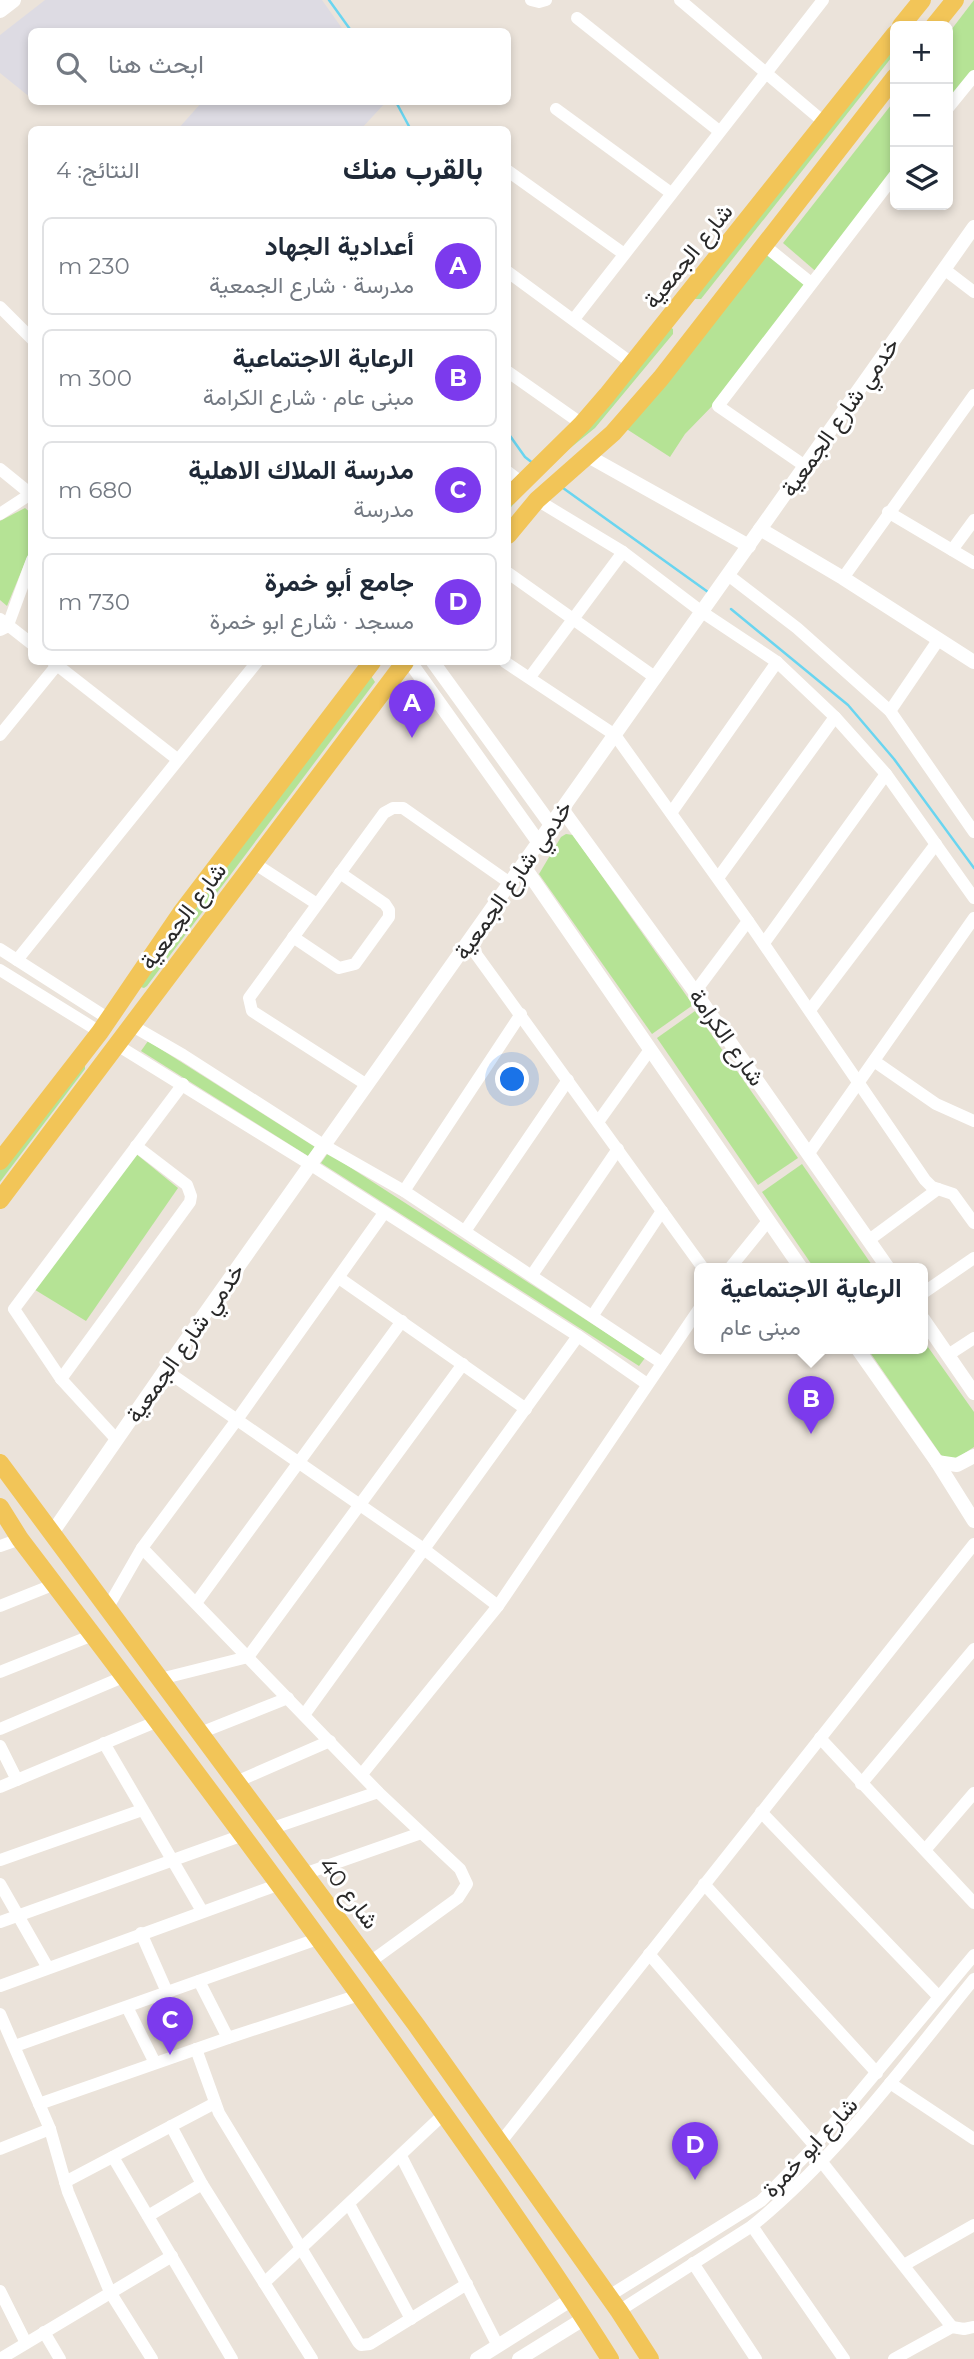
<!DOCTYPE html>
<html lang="ar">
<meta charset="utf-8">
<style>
:root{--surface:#fff;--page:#f2f2f3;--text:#1f2937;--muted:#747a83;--line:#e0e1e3;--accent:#7c3aed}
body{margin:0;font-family:Montserrat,Vazirmatn,sans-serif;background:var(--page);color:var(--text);direction:rtl}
.controls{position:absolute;right:21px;top:21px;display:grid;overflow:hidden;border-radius:10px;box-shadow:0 4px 10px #0003}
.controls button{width:63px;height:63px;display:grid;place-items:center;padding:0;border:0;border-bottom:2px solid var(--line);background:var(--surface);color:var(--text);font:35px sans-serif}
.you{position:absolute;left:513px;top:1080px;width:24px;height:24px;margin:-18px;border:5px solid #fff;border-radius:50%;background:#1a73e8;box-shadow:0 0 0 10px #1a73e833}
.badge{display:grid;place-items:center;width:46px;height:46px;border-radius:50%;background:var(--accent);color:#fff;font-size:23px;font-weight:700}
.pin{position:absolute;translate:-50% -58px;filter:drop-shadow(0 2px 4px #0008)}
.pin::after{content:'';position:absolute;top:37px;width:24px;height:21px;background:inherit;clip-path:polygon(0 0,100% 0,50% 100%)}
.popup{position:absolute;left:694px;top:1263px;width:234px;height:91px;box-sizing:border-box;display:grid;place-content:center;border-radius:10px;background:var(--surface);filter:drop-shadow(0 2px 5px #0005);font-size:23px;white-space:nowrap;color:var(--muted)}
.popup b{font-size:26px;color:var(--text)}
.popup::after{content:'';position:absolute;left:50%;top:100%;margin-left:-14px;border:14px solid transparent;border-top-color:var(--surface)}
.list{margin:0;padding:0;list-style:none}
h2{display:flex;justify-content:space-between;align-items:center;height:91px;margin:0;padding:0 28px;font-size:30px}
h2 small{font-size:23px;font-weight:400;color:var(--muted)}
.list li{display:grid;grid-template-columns:46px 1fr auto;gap:21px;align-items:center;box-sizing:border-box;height:98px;margin:0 14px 14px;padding:0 14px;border:2px solid var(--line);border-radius:10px}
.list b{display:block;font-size:26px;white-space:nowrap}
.list p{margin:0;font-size:23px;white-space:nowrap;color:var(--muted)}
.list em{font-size:23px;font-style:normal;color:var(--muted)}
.icon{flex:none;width:38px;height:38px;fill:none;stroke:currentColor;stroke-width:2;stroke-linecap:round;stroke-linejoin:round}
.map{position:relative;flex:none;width:974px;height:2359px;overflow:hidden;direction:ltr}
.search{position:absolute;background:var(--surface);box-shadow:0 4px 10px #0003;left:28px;top:28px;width:483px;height:77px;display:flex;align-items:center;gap:18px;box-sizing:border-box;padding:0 24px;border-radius:10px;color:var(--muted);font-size:26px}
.panel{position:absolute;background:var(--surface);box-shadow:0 4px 10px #0003;left:28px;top:126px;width:483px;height:539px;border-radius:10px;direction:rtl}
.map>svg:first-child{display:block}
.industrial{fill:#dddbe3}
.green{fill:#b5e395}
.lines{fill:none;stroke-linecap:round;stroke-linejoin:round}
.stream{stroke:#6ad5f0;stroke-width:2.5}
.minor{stroke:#fff;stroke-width:12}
.tertiary{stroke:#fff;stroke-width:14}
.secondary{stroke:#fff;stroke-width:16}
.primary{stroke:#f2c558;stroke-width:18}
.labels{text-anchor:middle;stroke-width:6;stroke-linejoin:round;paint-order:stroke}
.street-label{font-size:23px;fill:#292929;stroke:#fff}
</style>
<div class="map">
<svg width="974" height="2359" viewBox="0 0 974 2359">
<rect width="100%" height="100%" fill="#ebe3da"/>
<g class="industrial">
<path d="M45 0H322L344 31 32 32 31 98 0 73V35Z"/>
<path d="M202 102H386L361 129H178Z"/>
</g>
<g class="green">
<path d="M974 0V78L948 111V34Z"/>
<path d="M895 40V53L701 299H693Z"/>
<path d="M895 100V178L820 275 783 243Z"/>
<path d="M765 251 812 284 718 400 685 434 670 457 625 428Z"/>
<path d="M668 326 673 329V334L595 428 537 475 508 511V500Z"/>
<path d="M25 508 31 513V548L7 606 0 600V521Z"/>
<path d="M371 676 375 682 147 986 144 988 137 986Z"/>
<path d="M566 834 573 835 693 1005 652 1034 539 874 561 837Z"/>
<path d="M695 1011 798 1158 758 1185 657 1038Z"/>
<path d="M148 1041 315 1147 308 1156 141 1051Z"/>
<path d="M85 1065V1069L0 1182V1164Z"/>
<path d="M135 1153 178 1188 86 1321 32 1288Z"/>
<path d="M328 1153 645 1358 639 1366 321 1163Z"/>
<path d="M802 1164 874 1268H814L762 1192Z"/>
<path d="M923 1340 974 1412V1447L957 1458 946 1459 941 1455 867 1348H923Z"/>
</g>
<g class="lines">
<g class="stream">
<path d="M329 0 352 32"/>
<path d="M396 102 411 130"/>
<path d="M508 433 525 457 534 464"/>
<path d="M563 488 708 592"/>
<path d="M731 609 848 705 894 759 974 868"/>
</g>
<g class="minor">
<path d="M531 0 539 2 546 0"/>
<path d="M680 0 825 123"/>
<path d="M577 18 719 131"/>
<path d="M948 108 974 76"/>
<path d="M556 109 671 193"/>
<path d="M508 171 624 254"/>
<path d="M765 246 811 283"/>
<path d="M944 269 974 292"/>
<path d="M508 272 633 364"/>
<path d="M0 307 32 339"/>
<path d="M574 319 823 0"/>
<path d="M508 372 582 424"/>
<path d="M805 466 718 406 895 175"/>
<path d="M0 469 32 495"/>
<path d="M508 472 521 482"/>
<path d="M537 500 623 552 702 612 777 662 835 717 886 774 974 898"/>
<path d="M888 512 974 563"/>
<path d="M0 514 32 493"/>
<path d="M952 550 974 520"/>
<path d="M508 573 656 678"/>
<path d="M728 575 797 628 890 711 974 832"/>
<path d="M843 578 974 395"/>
<path d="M0 619 32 644"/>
<path d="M8 625 32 560"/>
<path d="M53 662 177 759"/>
<path d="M505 662 615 735 748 921 925 1180 932 1187 953 1194 974 1223"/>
<path d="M530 677 623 552"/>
<path d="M890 711 939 639"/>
<path d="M0 735 57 665"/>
<path d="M671 813 777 662"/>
<path d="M254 863 317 904"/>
<path d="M718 878 835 717"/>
<path d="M293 937 339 968 355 964 389 917V910L385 904 340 873"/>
<path d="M468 943 703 1268"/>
<path d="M764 943 886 774"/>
<path d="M0 949 109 1019"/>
<path d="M17 960 257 662"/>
<path d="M0 970 100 1032"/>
<path d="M695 992 748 921"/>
<path d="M810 1010 936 844"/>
<path d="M131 1025 183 1055 325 1146 404 1191 662 1363"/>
<path d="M117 1045 311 1165 578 1336 647 1384"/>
<path d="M874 1061 936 1104 974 1121"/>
<path d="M367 1085 252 1011 249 998 384 813 393 808H403L510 883"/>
<path d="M598 1122 649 1051"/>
<path d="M809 1153 974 918"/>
<path d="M404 1191 521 1014"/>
<path d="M465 1231 568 1080"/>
<path d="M869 1240 938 1189"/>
<path d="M730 1268 768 1221"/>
<path d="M532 1275 618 1149"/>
<path d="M339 1278 526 1409"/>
<path d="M923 1293 974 1258"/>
<path d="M593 1315 662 1211"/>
<path d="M948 1355 974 1338"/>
<path d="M165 1370 425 1550 498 1606"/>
<path d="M61 1379 190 1202 191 1196 187 1185 136 1146"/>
<path d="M117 1440 61 1379 14 1309 183 1084"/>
<path d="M0 1546 20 1539"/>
<path d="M142 1548 378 1792 460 1869 467 1884 458 1898 370 1962"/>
<path d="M196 1603 402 1321"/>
<path d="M0 1606 55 1584"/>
<path d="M108 1607 142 1548 236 1421 384 1213"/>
<path d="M0 1672 93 1635"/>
<path d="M160 1679 248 1657 463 1364"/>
<path d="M304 1715 578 1336"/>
<path d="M0 1729 123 1677"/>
<path d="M200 1733 288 1698"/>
<path d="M820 1738 974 1903"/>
<path d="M104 1743 202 1911"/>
<path d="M0 1746 17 1780"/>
<path d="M362 1774 498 1606 699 1309"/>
<path d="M236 1782 330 1741"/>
<path d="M861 1784 974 1649"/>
<path d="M0 1787 158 1721"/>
<path d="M761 1812 939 1997"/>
<path d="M270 1829 378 1792"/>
<path d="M925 1850 974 1793"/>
<path d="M0 1860 142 1810"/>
<path d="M304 1874 421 1833"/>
<path d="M0 1884 48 1968"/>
<path d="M704 1884 877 2073"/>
<path d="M0 1922 243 1835"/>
<path d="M141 1933 167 1992"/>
<path d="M649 1954 815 2146"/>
<path d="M199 1981 228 2038"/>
<path d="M0 1986 280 1884"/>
<path d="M127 2007 155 2063"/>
<path d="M0 2014 50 2129 68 2192 110 2292 152 2359"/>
<path d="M15 2046 320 1938"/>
<path d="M196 2049 219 2113 358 2342 361 2345 370 2344 467 2284"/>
<path d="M890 2083 974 2139"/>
<path d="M39 2104 228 2038 359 1995"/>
<path d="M171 2126 202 2184 312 2359"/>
<path d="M500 2143 974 1544"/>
<path d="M0 2149 50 2129"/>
<path d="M401 2156 498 2346"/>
<path d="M113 2157 232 2359"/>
<path d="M821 2161 952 2327"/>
<path d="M65 2182 215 2103"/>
<path d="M349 2204 411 2319"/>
<path d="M148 2216 202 2184"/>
<path d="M752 2226 844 2359"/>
<path d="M693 2263 756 2359"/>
<path d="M904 2265 974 2225"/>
<path d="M264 2283 445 2113"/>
<path d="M0 2291 26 2343"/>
<path d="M609 2296 761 2201 815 2146 974 1955"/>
<path d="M619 2311 752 2226C838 2156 905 2064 974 1979"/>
<path d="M44 2332 60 2359"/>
<path d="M0 2359 172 2256"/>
<path d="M894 2359 952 2327 964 2329 974 2327"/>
</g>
<g class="tertiary">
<path d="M588 456 749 546"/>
<path d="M760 529 843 578 974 662"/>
<path d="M0 629 8 625"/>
<path d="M410 662 539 843"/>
<path d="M433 662 551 825"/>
<path d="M562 809 695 992 888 1268"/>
<path d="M523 865 801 1268"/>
<path d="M923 1319 974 1393"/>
<path d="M857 1348 937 1462 974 1521"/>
<path d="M937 1462 957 1465 974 1456"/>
<path d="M52 1533 165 1370 974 227"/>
<path d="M477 2359 572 2299"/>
<path d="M519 2359 585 2318"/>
</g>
<path class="secondary" d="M0 10 13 0"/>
<g class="primary">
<path d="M901 26 922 0"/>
<path d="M934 26 955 0"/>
<path d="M508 497 582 424 607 395 895 34"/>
<path d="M508 535 537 500 613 433 661 378 895 77"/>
<path d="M0 1161 100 1032 181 913 372 662"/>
<path d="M0 1200 405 662"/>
<path d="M0 1463 417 2026 619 2311 650 2359"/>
<path d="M0 1507 20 1539C134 1689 248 1840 358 1993 444 2114 531 2234 610 2359"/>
</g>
</g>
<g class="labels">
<g class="street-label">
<text transform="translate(688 256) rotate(-51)" y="8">شارع الجمعية</text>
<text transform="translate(840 417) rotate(-55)" y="8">خدمي شارع الجمعية</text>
<text transform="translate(513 880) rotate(-55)" y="8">خدمي شارع الجمعية</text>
<text transform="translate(183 916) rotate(-53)" y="8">شارع الجمعية</text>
<text transform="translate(727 1037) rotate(55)" y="8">شارع الكرامة</text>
<text transform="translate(185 1343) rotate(-55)" y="8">خدمي شارع الجمعية</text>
<text transform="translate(349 1893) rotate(53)" y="8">شارع 40</text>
<text transform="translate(810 2147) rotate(-47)" y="8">شارع ابو خمرة</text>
</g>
</g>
</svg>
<div class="controls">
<button>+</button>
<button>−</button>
<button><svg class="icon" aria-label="layers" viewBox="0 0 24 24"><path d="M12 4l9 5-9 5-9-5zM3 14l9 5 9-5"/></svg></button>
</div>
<div class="you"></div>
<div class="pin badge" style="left:412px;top:738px">A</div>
<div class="pin badge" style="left:811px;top:1434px">B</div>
<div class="popup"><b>الرعاية الاجتماعية</b>مبنى عام</div>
<div class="pin badge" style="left:170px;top:2055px">C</div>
<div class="pin badge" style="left:695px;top:2180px">D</div>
<div class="search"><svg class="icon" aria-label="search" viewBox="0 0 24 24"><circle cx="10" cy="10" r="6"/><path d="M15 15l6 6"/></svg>ابحث هنا</div>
<section class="panel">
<h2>بالقرب منك<small>النتائج: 4</small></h2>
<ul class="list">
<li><span class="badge">A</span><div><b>أعدادية الجهاد</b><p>مدرسة · شارع الجمعية</p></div><em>230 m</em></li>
<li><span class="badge">B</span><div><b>الرعاية الاجتماعية</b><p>مبنى عام · شارع الكرامة</p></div><em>300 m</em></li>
<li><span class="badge">C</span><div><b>مدرسة الملاك الاهلية</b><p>مدرسة</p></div><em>680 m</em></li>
<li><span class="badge">D</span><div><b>جامع أبو خمرة</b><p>مسجد · شارع ابو خمرة</p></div><em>730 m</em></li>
</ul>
</section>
</div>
